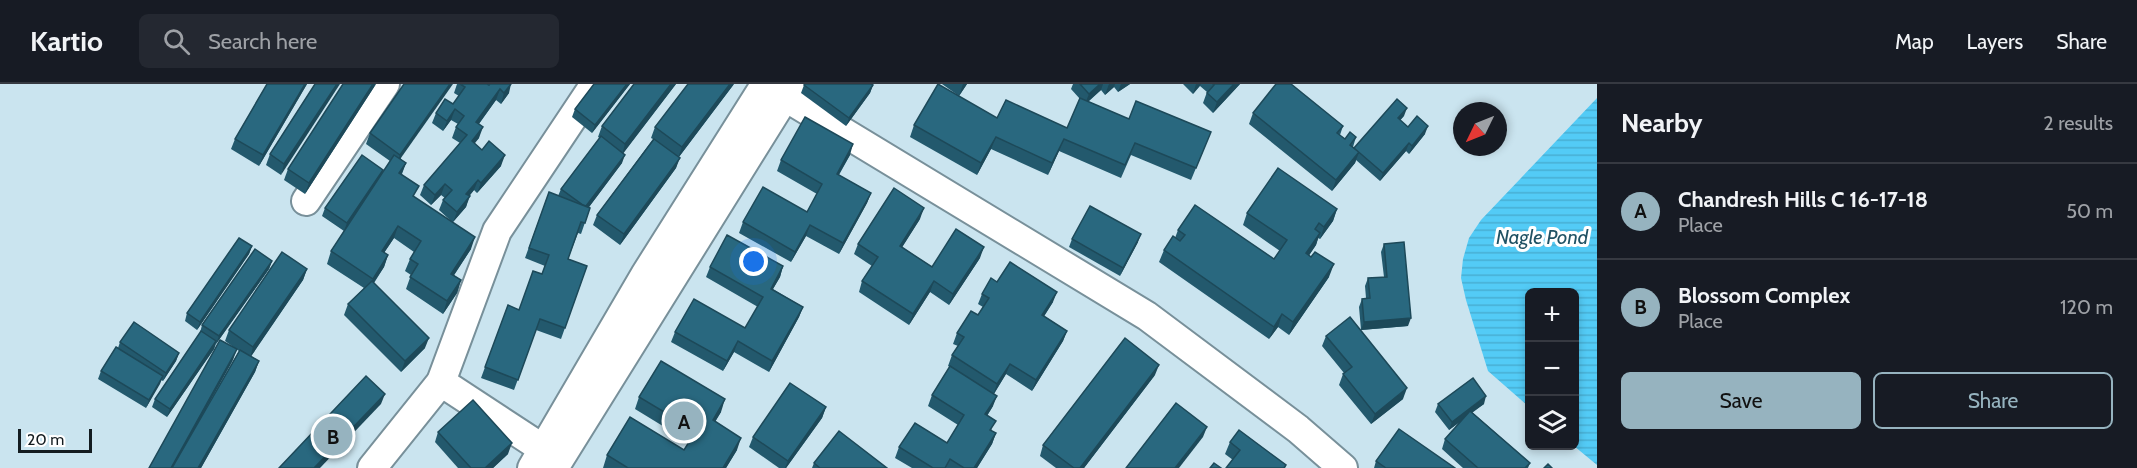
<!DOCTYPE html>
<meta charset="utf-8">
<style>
:root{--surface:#171b24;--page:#242831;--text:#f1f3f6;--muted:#9ea1a6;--line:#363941;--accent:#96b3bf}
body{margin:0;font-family:Cabin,sans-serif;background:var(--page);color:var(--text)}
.controls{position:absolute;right:18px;bottom:18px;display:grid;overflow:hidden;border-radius:9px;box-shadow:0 3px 9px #0003}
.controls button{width:54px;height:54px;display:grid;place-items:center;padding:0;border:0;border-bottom:2px solid var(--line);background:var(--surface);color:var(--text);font:30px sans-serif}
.compass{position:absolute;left:1453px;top:18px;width:54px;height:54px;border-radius:50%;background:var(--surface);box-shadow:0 3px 9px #0003;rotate:227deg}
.scale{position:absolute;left:18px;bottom:15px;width:74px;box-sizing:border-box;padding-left:6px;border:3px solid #131c20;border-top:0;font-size:16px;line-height:21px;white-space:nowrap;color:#131c20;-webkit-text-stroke:4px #fff;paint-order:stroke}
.you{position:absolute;left:754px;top:178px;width:21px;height:21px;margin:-15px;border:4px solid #fff;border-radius:50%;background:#1a73e8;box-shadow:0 0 0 9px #1a73e833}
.badge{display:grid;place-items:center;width:39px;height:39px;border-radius:50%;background:var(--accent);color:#111;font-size:20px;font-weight:700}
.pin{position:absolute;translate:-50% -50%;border:3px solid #fff;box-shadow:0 2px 6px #0006}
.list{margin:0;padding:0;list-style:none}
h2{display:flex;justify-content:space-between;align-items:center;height:78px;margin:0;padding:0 24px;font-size:26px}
h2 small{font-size:20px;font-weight:400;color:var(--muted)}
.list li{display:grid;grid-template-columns:39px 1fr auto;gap:18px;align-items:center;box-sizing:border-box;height:96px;padding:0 24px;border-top:2px solid var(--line)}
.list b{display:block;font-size:22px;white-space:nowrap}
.list p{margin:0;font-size:20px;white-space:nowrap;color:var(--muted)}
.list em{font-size:20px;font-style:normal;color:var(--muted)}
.actions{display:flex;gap:12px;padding:18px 24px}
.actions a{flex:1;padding:14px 0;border:2px solid var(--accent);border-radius:9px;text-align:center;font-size:21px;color:var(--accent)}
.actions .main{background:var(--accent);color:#111}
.icon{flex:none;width:33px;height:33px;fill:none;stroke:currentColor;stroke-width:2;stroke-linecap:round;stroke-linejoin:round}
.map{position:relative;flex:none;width:1597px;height:384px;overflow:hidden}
header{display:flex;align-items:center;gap:36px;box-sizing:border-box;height:84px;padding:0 30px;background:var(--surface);border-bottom:2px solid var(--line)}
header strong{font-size:28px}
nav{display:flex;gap:33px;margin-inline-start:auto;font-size:21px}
.search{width:420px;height:54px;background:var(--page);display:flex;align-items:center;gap:15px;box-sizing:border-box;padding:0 21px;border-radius:9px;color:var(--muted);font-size:22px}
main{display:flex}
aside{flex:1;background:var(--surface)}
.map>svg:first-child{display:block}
.water{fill:url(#water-rules)}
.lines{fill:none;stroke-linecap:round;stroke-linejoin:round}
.minor-casing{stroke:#78909a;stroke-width:32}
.minor{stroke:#fff;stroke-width:28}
.wall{fill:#23596d}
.shaded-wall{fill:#1d4959}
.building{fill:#29687f;stroke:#1d4959;stroke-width:1.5}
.labels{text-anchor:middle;stroke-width:6;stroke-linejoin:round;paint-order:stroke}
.water-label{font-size:20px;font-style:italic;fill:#205264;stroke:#fff}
</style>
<header>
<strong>Kartio</strong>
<div class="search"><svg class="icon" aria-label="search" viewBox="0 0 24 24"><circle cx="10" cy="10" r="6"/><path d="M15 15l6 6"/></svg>Search here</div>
<nav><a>Map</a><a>Layers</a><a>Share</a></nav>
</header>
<main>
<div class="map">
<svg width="1597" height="384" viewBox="0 0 1597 384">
<defs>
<pattern id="water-rules" width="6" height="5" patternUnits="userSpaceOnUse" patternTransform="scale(1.5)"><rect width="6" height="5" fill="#53cbf6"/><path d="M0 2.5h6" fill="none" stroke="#47aed3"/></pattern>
</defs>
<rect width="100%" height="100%" fill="#cae4ef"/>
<path class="water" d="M1597 14V381L1574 362V208H1530L1529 323 1488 287 1466 216 1461 194 1463 175 1469 154 1481 136Z"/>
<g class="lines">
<defs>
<g id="minor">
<path d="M764 0 1147 232 1298 345 1343 384"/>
<path d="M306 117 385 0"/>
<path d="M441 298 557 374"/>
<path d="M372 384 441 298 497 147 595 0"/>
<path d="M532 384 645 191 765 1"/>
<path d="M554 384 793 0"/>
</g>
</defs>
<use href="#minor" class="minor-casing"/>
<use href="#minor" class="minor"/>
</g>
<g class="wall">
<path d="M267 0H307L259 82 231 65 235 55Z"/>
<path d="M315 0 281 91 266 81 270 70Z"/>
<path d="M376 0 305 110 284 96 288 85Z"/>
<path d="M404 0 401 75 406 79 402 90 415 114 451 137 439 126 443 116 445 114 441 111 431 121 420 111 424 101 460 59 452 54 456 43 458 40 451 36 443 47 432 39 436 29 453 20 459 12 454 9 457 0H487L509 9 501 20 496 16 479 40V54L474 59 501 82 477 109 474 106 469 112 466 123 453 138 471 165 454 191 461 196 457 209 443 230 406 205 411 191 405 187 410 175 414 168 394 154 384 169 388 171 384 183 374 199 425 264 401 288 344 231 348 220 364 204 327 180 331 167 365 116 344 147 322 132 325 124 383 86 382 90 390 77 366 60 370 49Z"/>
<path d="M594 0H630L592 49 572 33 575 25Z"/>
<path d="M634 0H676L623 69 622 79 589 123 590 124 581 150 578 149 568 175 587 182 561 255 536 246 514 306 481 294 508 221 519 226 542 190 545 182 525 174 549 108 558 112 561 105 600 54 598 53 602 42Z"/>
<path d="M734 0 679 73 676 84 620 161 593 141 597 131 653 55 651 54 655 43Z"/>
<path d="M942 0H967L959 12Z"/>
<path d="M1073 0H1130L1118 8 1114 3 1105 11 1101 6 1088 18 1129 35 1206 60 1191 96 1131 71 1121 94 1059 67 1048 91 991 65 977 91 910 53 914 41 997 34 1067 44 1080 15 1071 5Z"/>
<path d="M1183 0H1240L1213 29 1203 19 1207 8 1200 2 1193 10Z"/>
<path d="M804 1H873L870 9 846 42 801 9Z"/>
<path d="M1253 29 1343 42 1340 51 1345 55 1356 53 1353 63 1354 64 1404 32 1400 36 1408 43 1425 50 1409 70 1406 67 1380 97 1356 76 1355 79 1332 107 1249 40Z"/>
<path d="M850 71 839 91 871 109 867 119 839 170 806 152 791 178 739 149 743 138 807 128 817 110 777 87 781 76Z"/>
<path d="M1337 125 1333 137 1320 155 1318 154 1316 161 1309 171 1329 193 1289 251 1278 243 1269 255 1159 178 1164 166 1175 154 1178 146 1274 175 1280 167 1243 141 1247 129Z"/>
<path d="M920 135 902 163 932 183 980 174 949 221 930 208 909 241 859 208 862 197 872 182 854 170 858 160Z"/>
<path d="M1072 155 1138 158 1120 192 1069 163Z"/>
<path d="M1384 160 1408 242 1361 246 1359 223 1362 215 1366 214 1365 202 1368 194 1384 193 1381 168Z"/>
<path d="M252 162 249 170 197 246 185 237 187 229Z"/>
<path d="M272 177 269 185 216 260 214 265 167 333 152 323 155 315 200 249 202 241Z"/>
<path d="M783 182 780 193 773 205 803 223 799 233 769 288 734 268 723 287 671 258 675 248 745 244 758 223 706 193 710 183Z"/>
<path d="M307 185 303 196 251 272 259 277 255 288 201 384H149L233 276 182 367 239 267 225 257 229 246Z"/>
<path d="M997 198 1053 218 1044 232 1067 247 1063 257 1032 307 1006 290 994 310 993 322 987 332 992 347 996 349 992 360 977 384H912L895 374 899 363 947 359 958 341 928 322 932 311 950 283 948 282 952 271 958 262 953 260 957 249 978 231 983 223 978 220 982 210Z"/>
<path d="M1326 252 1403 315 1371 340 1339 301 1343 290 1344 289 1322 262Z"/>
<path d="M120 258 179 269 176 277 163 297 161 296 146 324 98 295 101 287 118 264Z"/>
<path d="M1155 291 1084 384H1056L1040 372 1043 361Z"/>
<path d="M639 313 721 328 715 338 737 366 726 384H603L607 371 684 366 689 358 635 325Z"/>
<path d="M1438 320H1484L1472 328 1530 379 1528 384H1463L1442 365 1445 355 1461 337 1449 346 1435 328Z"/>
<path d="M826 323 822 334 786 384H779L749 363 753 353Z"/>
<path d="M438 348 508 370 493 384H458L435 358Z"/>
<path d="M1230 358 1286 381 1285 384H1226L1233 376 1225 370Z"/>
<path d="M1376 377 1455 384H1374Z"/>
<path d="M814 379 887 384H812Z"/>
</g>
<g class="shaded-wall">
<path d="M305 0H307L259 82 263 71Z"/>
<path d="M337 0H340L281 91 284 80Z"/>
<path d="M373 0H376L305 110 309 99Z"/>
<path d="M450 0H453L396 81 400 71Z"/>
<path d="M511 0 509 9 501 20 504 9Z"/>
<path d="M627 0H630L592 49 595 41Z"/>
<path d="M671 0H676L622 71 625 60Z"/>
<path d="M730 0H734L678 74 682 63Z"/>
<path d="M963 0H967L959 12Z"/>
<path d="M1100 0H1103L1101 6 1085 20 1089 10Z"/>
<path d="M1109 0H1115L1114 3 1105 11Z"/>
<path d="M1121 0H1130L1118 8Z"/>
<path d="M1196 0H1201L1193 10Z"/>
<path d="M1234 0H1240L1213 29 1217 18Z"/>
<path d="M873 1 870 9 846 42 849 34Z"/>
<path d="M500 5 496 16 472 49 476 38Z"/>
<path d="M1407 24 1404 32 1395 42 1398 34Z"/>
<path d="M455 25 451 36 443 47 447 37Z"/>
<path d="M1428 42 1425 50 1409 70 1412 62Z"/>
<path d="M483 43 479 54 468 68 472 57Z"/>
<path d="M996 53 991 65 977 91 981 79Z"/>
<path d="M1064 55 1059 67 1048 91 1052 79Z"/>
<path d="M1409 59 1406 67 1380 97 1383 89Z"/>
<path d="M853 60 850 71 833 100 837 90Z"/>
<path d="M1359 68 1355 79 1332 107 1336 96Z"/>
<path d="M505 71 501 82 477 109 481 99Z"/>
<path d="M625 71 622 79 583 131 585 123Z"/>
<path d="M680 74 676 84 620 161 624 150Z"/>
<path d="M406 79 401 91 399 89Z"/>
<path d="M383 86 380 94 344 147 347 139Z"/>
<path d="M478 96 474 106 463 120 466 110Z"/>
<path d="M445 100 441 111 431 121 435 111Z"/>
<path d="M871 109 867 119 839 170 843 159Z"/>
<path d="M470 112 466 123 453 138 457 128Z"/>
<path d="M924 124 920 135 896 173 900 162Z"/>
<path d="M1337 125 1333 137 1320 155 1324 143Z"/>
<path d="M810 141 806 152 791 178 795 168Z"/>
<path d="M398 142 394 154 377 179 382 167Z"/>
<path d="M1320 149 1316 161 1302 182 1306 169Z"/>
<path d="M1141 150 1138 158 1120 192 1123 184Z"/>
<path d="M475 153 471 165 447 202 451 190Z"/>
<path d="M252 162 249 170 197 246 200 238Z"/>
<path d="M984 163 980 174 949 221 953 210Z"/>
<path d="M388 171 384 183 368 207 373 195Z"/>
<path d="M272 177 269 185 216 260 219 252Z"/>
<path d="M1334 180 1329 193 1289 251 1293 238Z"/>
<path d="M783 182 780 193 767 215 771 205Z"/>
<path d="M307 185 303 196 250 274 253 263Z"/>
<path d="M461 196 457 209 443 230 447 217Z"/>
<path d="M934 197 930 208 909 241 913 230Z"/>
<path d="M1057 208 1053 218 1038 242 1042 231Z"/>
<path d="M803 223 799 233 769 288 772 277Z"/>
<path d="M1282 230 1278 243 1269 255 1274 243Z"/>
<path d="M1411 234 1408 242 1361 246 1364 238Z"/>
<path d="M1067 247 1063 257 1032 307 1036 296Z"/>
<path d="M429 254 425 264 401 288 405 277Z"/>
<path d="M216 257 214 265 167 333 170 325Z"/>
<path d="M738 257 734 268 723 287 727 277Z"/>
<path d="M237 265 233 276 173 384H171Z"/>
<path d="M179 269 176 277 163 297 166 289Z"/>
<path d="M259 277 255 288 201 384H198Z"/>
<path d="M1010 280 1006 290 993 311 997 300Z"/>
<path d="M1159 281 1155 291 1084 384H1080Z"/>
<path d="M163 292 160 300 146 324 149 316Z"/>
<path d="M1407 304 1403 315 1371 340 1375 330Z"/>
<path d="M385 310 381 320 320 384H314Z"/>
<path d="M997 312 993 322 981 341 985 330Z"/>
<path d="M1486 312 1484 320 1449 346 1452 338Z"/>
<path d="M725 315 721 328 708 349 713 336Z"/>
<path d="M826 323 822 334 786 384H785L788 377Z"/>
<path d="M1207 343 1203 353 1179 384H1175Z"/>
<path d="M996 349 992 360 977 384H974Z"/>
<path d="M741 354 737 366 726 384H723Z"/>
<path d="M512 359 508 370 493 384H485Z"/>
</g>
<g class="building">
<path d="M267 0H305L263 71 235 55Z"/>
<path d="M315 0H337L284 80 270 70Z"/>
<path d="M343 0H373L309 99 288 85Z"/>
<path d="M404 0H450L400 71 370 49Z"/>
<path d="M460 0H487L489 1 490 0H511L504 9 500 5 476 38 483 43 472 57 482 66 489 57 505 71 481 99 478 96 466 110 470 112 457 128 443 116 452 106 445 100 435 111 424 101 467 51 456 43 464 32 455 25 447 37 436 29 445 15 453 20 465 3Z"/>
<path d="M594 0H627L595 41 575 25Z"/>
<path d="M634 0H671L625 60 602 42Z"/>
<path d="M688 0H730L682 63 655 43Z"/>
<path d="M805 0H871L873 1 849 34 804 1Z"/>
<path d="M938 0 997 34 1006 16 1067 44 1080 14 1129 35 1136 17 1211 48 1196 84 1135 59 1125 81 1064 55 1052 79 996 53 981 79 914 41Z"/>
<path d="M1080 0H1100L1089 10Z"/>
<path d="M1213 0H1234L1217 18 1207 9 1214 1Z"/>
<path d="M1276 0H1291L1343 42 1337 49 1345 55 1350 48 1356 53 1350 61 1359 68 1336 96 1253 29Z"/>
<path d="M1397 15 1407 24 1398 34 1408 43 1417 32 1428 42 1412 62 1409 59 1383 89 1354 64Z"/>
<path d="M805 33 853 60 837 90 871 109 843 159 810 141 795 168 743 138 763 103 807 128 822 100 781 76Z"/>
<path d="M601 52 625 71 586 122 583 121 561 105Z"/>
<path d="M654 55 680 74 624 150 597 131Z"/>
<path d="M362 71 383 86 347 139 325 124Z"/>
<path d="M394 71 406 79 399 89 419 102 413 112 475 153 451 190 461 196 447 217 410 193 418 180 410 175 421 157 398 142 382 167 388 171 373 195 331 167Z"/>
<path d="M1278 84 1337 125 1324 143 1319 139 1315 145 1320 149 1306 169 1311 173 1315 168 1334 180 1293 238 1282 230 1274 243 1164 166 1173 152 1180 157 1185 151 1178 146 1195 121 1274 175 1287 156 1247 129Z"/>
<path d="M894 104 924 124 900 162 932 183 956 145 984 163 953 210 934 197 913 230 862 197 878 173 858 160Z"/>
<path d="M549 108 590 124 585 139 581 138 568 175 587 182 565 244 540 235 518 296 485 283 508 221 519 226 533 187 542 190 549 171 529 164Z"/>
<path d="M1090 122 1141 150 1123 184 1072 155Z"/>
<path d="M727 151 783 182 771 205 803 223 772 277 738 257 727 277 675 248 694 215 745 244 763 213 710 183Z"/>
<path d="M239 154 252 162 200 238 187 229Z"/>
<path d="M1404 158 1411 234 1364 238 1362 215 1370 214 1368 194 1387 193 1384 160Z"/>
<path d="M255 165 272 177 219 252 202 241Z"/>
<path d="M282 168 307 185 253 263 229 246Z"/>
<path d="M1010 178 1057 208 1042 231 1067 247 1036 296 1010 280 997 300 952 271 964 253 957 249 971 227 978 231 989 214 982 210 991 194 997 198Z"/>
<path d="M372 197 429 254 405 277 348 220Z"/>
<path d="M1350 233 1407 304 1375 330 1343 290 1352 283 1326 252Z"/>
<path d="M134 238 179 269 166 289 120 258Z"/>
<path d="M201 247 216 257 170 325 155 315Z"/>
<path d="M1125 254 1159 281 1080 384H1074L1043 361Z"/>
<path d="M220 256 237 265 171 384H149Z"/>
<path d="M116 263 163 292 149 316 101 287Z"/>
<path d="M240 266 259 277 198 384H172Z"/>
<path d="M661 277 725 315 713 336 741 354 723 384H628L607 371 630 333 684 366 696 347 639 313Z"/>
<path d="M950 282 997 312 985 330 996 337 990 346 996 349 974 384H964L950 375 945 384H933L899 363 915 339 947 359 964 331 932 311Z"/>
<path d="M366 292 385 310 314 384H279Z"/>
<path d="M1473 294 1486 312 1452 338 1438 320Z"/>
<path d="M790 299 826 323 788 377 753 353Z"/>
<path d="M473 316 512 359 485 384H471L438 348Z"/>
<path d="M1176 319 1207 343 1175 384H1126Z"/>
<path d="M1470 327 1530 379 1525 384H1478L1445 355Z"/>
<path d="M1399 345 1455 384H1386L1376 377Z"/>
<path d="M1239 346 1286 381 1284 384H1226L1240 366 1230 358Z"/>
<path d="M839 347 887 384H820L814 379Z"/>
<path d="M1214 379 1221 384H1210Z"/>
<path d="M1548 380 1552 384H1544Z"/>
</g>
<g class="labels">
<g class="water-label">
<text x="1542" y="160">Nagle Pond</text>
</g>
</g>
</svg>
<div class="controls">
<button>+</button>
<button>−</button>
<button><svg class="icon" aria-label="layers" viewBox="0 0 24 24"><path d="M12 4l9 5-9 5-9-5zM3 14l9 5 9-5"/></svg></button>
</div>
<svg class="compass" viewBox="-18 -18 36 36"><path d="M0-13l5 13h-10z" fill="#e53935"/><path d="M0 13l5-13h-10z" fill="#9ea1a6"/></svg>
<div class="scale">20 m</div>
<div class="you"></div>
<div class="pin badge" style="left:684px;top:337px">A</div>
<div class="pin badge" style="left:333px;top:352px">B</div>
</div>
<aside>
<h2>Nearby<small>2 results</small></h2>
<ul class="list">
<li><span class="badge">A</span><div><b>Chandresh Hills C 16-17-18</b><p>Place</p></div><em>50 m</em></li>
<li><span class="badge">B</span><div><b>Blossom Complex</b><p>Place</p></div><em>120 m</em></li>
</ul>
<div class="actions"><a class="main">Save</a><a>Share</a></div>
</aside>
</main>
